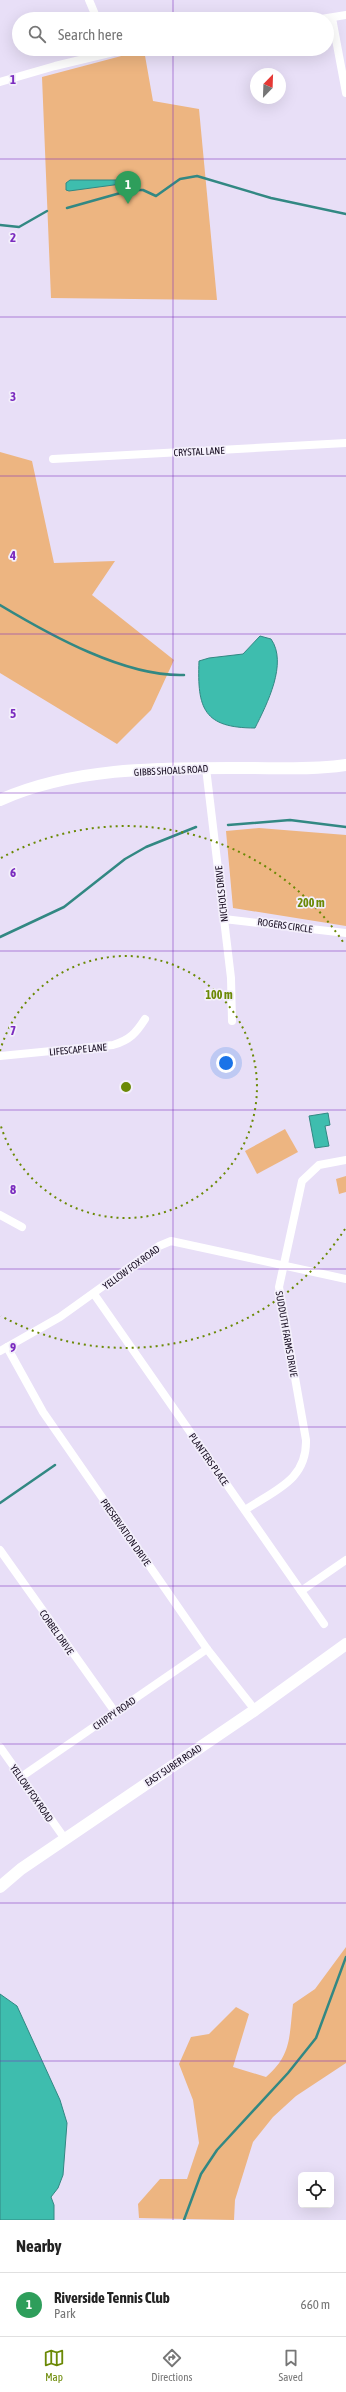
<!DOCTYPE html>
<style>
:root{--surface:#fff;--page:#f6f6f6;--text:#222;--muted:#767676;--line:#e0e0e0;--accent:#6b8905}
body{margin:0;font-family:"Asap Condensed",sans-serif;background:var(--page);color:var(--text)}
.controls{position:absolute;right:12px;bottom:12px;display:grid;overflow:hidden;border-radius:6px;box-shadow:0 4px 16px #0002}
.controls button{width:36px;height:36px;display:grid;place-items:center;padding:0;border:0;border-bottom:1px solid var(--line);background:var(--surface);color:var(--text);font:20px sans-serif}
.compass{position:absolute;left:250px;top:68px;width:36px;height:36px;border-radius:50%;background:var(--surface);box-shadow:0 4px 16px #0002;rotate:23deg}
.you{position:absolute;left:226px;top:1063px;width:14px;height:14px;margin:-10px;border:3px solid #fff;border-radius:50%;background:#1a73e8;box-shadow:0 0 0 6px #1a73e833}
.badge{display:grid;place-items:center;width:26px;height:26px;border-radius:50%;background:var(--accent);color:#fff;font-size:13px;font-weight:700}
.pin{position:absolute;translate:-50% -33px;filter:drop-shadow(0 1px 2px #0008)}
.pin::after{content:'';position:absolute;top:21px;width:14px;height:12px;background:inherit;clip-path:polygon(0 0,100% 0,50% 100%)}
.list{margin:0;padding:0;list-style:none}
h2{display:flex;justify-content:space-between;align-items:center;height:52px;margin:0;padding:0 16px;font-size:17px}
h2 small{font-size:13px;font-weight:400;color:var(--muted)}
.list li{display:grid;grid-template-columns:26px 1fr auto;gap:12px;align-items:center;box-sizing:border-box;height:64px;padding:0 16px;border-top:1px solid var(--line)}
.list b{display:block;font-size:15px;white-space:nowrap}
.list p{margin:0;font-size:13px;white-space:nowrap;color:var(--muted)}
.list em{font-size:13px;font-style:normal;color:var(--muted)}
.icon{flex:none;width:22px;height:22px;fill:none;stroke:currentColor;stroke-width:2;stroke-linecap:round;stroke-linejoin:round}
.map{position:relative;flex:none;width:346px;height:2220px;overflow:hidden}
.search{position:absolute;background:var(--surface);box-shadow:0 4px 16px #0002;left:12px;right:12px;top:12px;height:44px;display:flex;align-items:center;gap:10px;box-sizing:border-box;padding:0 14px;border-radius:22px;color:var(--muted);font-size:15px}
.sheet{height:116px;background:var(--surface)}
nav{display:flex;justify-content:space-around;align-items:center;box-sizing:border-box;height:56px;border-top:1px solid var(--line);background:var(--surface);font-size:11px;color:var(--muted)}
nav a{display:grid;justify-items:center;gap:2px}
nav .on{color:var(--accent)}
.map>svg:first-child{display:block}
.green{fill:#edb581}
.water{fill:#3ebdae;stroke:#328883}
.lines{fill:none;stroke-linecap:round;stroke-linejoin:round}
.stream{stroke:#328883;stroke-width:2.5}
.street{stroke:#fff;stroke-width:8}
.secondary{stroke:#fff;stroke-width:12}
.grid{fill:none;stroke:#7b2cbf;stroke-width:1;stroke-opacity:0.55}
.ring{fill:none;stroke:#6b8905;stroke-width:2;stroke-dasharray:2 4}
.labels{text-anchor:middle;stroke-width:3.5;stroke-linejoin:round;paint-order:stroke}
.street-label{font-size:10px;fill:#150b1f;stroke:#f3effb}
.grid-label{font-size:13px;text-anchor:middle;font-weight:bold;fill:#7b2cbf;stroke:#f3effb;stroke-width:3.5;stroke-linejoin:round;paint-order:stroke}
.centre{fill:#6b8905;stroke:#f3effb;stroke-width:2}
.ring-label{font-size:12px;text-anchor:middle;font-weight:bold;fill:#6b8905;stroke:#f3effb;stroke-width:3.5;stroke-linejoin:round;paint-order:stroke}
</style>
<div class="map">
<svg width="346" height="2220" viewBox="0 0 346 2220">
<rect width="100%" height="100%" fill="#e8dff7"/>
<g class="green">
<path d="M144 50 153 101 199 109 217 300 51 298 42 77Z"/>
<path d="M0 452 32 461 54 563 115 561 92 595 174 660 151 710 117 744 0 673Z"/>
<path d="M259 828 346 835V926L233 908 226 831Z"/>
<path d="M285 1129 298 1152 257 1174 245 1151Z"/>
<path d="M346 1176V1192L339 1194 336 1179Z"/>
<path d="M346 1947V2063L296 2096 273 2117 253 2142 235 2200 234 2220 139 2218 138 2204 160 2179H187L199 2143 193 2100 179 2064 191 2037 209 2034 236 2007 249 2014 233 2067 266 2077C292 2055 289 2036 293 2004L315 1989Z"/>
</g>
<g class="water">
<path d="M70 180H122L126 181 121 184 69 191 66 190V183Z"/>
<path d="M260 636 271 639C288 663 267 704 255 728 204 728 197 709 199 661L209 658 243 654Z"/>
<path d="M328 1113 330 1125 325 1126 329 1146 315 1148 309 1116Z"/>
<path d="M0 1994 17 2006 60 2100 67 2123 63 2175 58 2188 51 2197 54 2205V2220H0Z"/>
</g>
<g class="lines">
<g class="stream">
<path d="M67 208 131 190H143L156 196 180 179 197 176 271 198 346 214"/>
<path d="M0 225 19 227 47 211"/>
<path d="M0 605C50 635 125 677 184 675"/>
<path d="M228 825 290 820 346 827"/>
<path d="M0 937 64 907 125 859 146 847 196 827"/>
<path d="M0 1503 55 1465"/>
<path d="M184 2220 201 2174 217 2150 288 2073 316 2038 346 1957"/>
</g>
<g class="street">
<path d="M89 0 97 19"/>
<path d="M332 18 346 93"/>
<path d="M321 19 346 15"/>
<path d="M0 82 55 66 126 49"/>
<path d="M53 459 346 443"/>
<path d="M206 768 231 978 232 1021"/>
<path d="M224 919 346 933"/>
<path d="M0 1056 113 1045C130 1040 136 1033 145 1019"/>
<path d="M0 1215 22 1227"/>
<path d="M94 1294 324 1624"/>
<path d="M7 1347 43 1412 207 1649 255 1710"/>
<path d="M0 1351 60 1317 159 1246 171 1241 346 1279"/>
<path d="M245 1510C275 1490 307 1480 306 1440L279 1287 302 1181 319 1165 346 1160"/>
<path d="M0 1550 115 1712"/>
<path d="M301 1591 346 1560"/>
<path d="M0 1747 65 1839"/>
<path d="M21 1777 207 1649"/>
</g>
<g class="secondary">
<path d="M0 800C76 766 164 768 246 768 279 768 313 770 346 765"/>
<path d="M0 1887 21 1869 255 1710 346 1644"/>
</g>
</g>
<path class="grid" d="M173 0V19M173 49V2220M0 159H346M0 317H346M0 476H346M0 634H346M0 793H346M0 951H346M0 1110H346M0 1269H346M0 1427H346M0 1586H346M0 1744H346M0 1903H346M0 2061H346"/>
<g class="ring">
<path d="M0 1051A131 131 0 1 1 0 1123"/>
<path d="M345 1229A261 261 0 0 1 1 1316M1 858A261 261 0 0 1 345 945"/>
</g>
<g class="labels">
<g class="street-label">
<text transform="translate(199 451) rotate(-3)" y="4">CRYSTAL LANE</text>
<text transform="translate(171 770) rotate(-3)" y="4">GIBBS SHOALS ROAD</text>
<text transform="translate(221 894) rotate(-96)" y="4">NICHOLS DRIVE</text>
<text transform="translate(285 925) rotate(8)" y="4">ROGERS CIRCLE</text>
<text transform="translate(78 1049) rotate(-5)" y="4">LIFESCAPE LANE</text>
<text transform="translate(131 1267) rotate(-36)" y="4">YELLOW FOX ROAD</text>
<text transform="translate(287 1334) rotate(80)" y="4">SUDDUTH FARMS DRIVE</text>
<text transform="translate(209 1459) rotate(55)" y="4">PLANTERS PLACE</text>
<text transform="translate(126 1532) rotate(55)" y="4">PRESERVATION DRIVE</text>
<text transform="translate(57 1632) rotate(55)" y="4">CORBEL DRIVE</text>
<text transform="translate(114 1713) rotate(-35)" y="4">CHIPPY ROAD</text>
<text transform="translate(173 1765) rotate(-34)" y="4">EAST SUBER ROAD</text>
<text transform="translate(32 1793) rotate(55)" y="4">YELLOW FOX ROAD</text>
</g>
</g>
<g class="grid-label">
<text x="13" y="84">1</text>
<text x="13" y="242">2</text>
<text x="13" y="401">3</text>
<text x="13" y="560">4</text>
<text x="13" y="718">5</text>
<text x="13" y="877">6</text>
<text x="13" y="1035">7</text>
<text x="13" y="1194">8</text>
<text x="13" y="1352">9</text>
</g>
<circle cx="126" cy="1087" r="6" class="centre"/>
<g class="ring-label">
<text x="311" y="907">200 m</text>
<text x="219" y="999">100 m</text>
</g>
</svg>
<div class="controls">
<button><svg class="icon" aria-label="locate" viewBox="0 0 24 24"><circle cx="12" cy="12" r="6"/><path d="M12 2v4M12 18v4M2 12h4M18 12h4"/></svg></button>
</div>
<svg class="compass" viewBox="-18 -18 36 36"><path d="M0-13l5 13h-10z" fill="#e53935"/><path d="M0 13l5-13h-10z" fill="#767676"/></svg>
<div class="you"></div>
<div class="pin badge" style="left:128px;top:204px;background:#2e9e5b">1</div>
<div class="search"><svg class="icon" aria-label="search" viewBox="0 0 24 24"><circle cx="10" cy="10" r="6"/><path d="M15 15l6 6"/></svg>Search here</div>
</div>
<section class="sheet">
<h2>Nearby<small></small></h2>
<ul class="list">
<li><span class="badge" style="background:#2e9e5b">1</span><div><b>Riverside Tennis Club</b><p>Park</p></div><em>660 m</em></li>
</ul>
</section>
<nav>
<a class="on"><svg class="icon" aria-label="map" viewBox="0 0 24 24"><path d="M3 6l6-2 6 2 6-2v14l-6 2-6-2-6 2zM9 4v14M15 6v14"/></svg>Map</a>
<a><svg class="icon" aria-label="directions" viewBox="0 0 24 24"><path d="M12 3l9 9-9 9-9-9zM9 14v-3h6M13 9l2 2-2 2"/></svg>Directions</a>
<a><svg class="icon" aria-label="saved" viewBox="0 0 24 24"><path d="M7 4h10v16l-5-4-5 4z"/></svg>Saved</a>
</nav>
